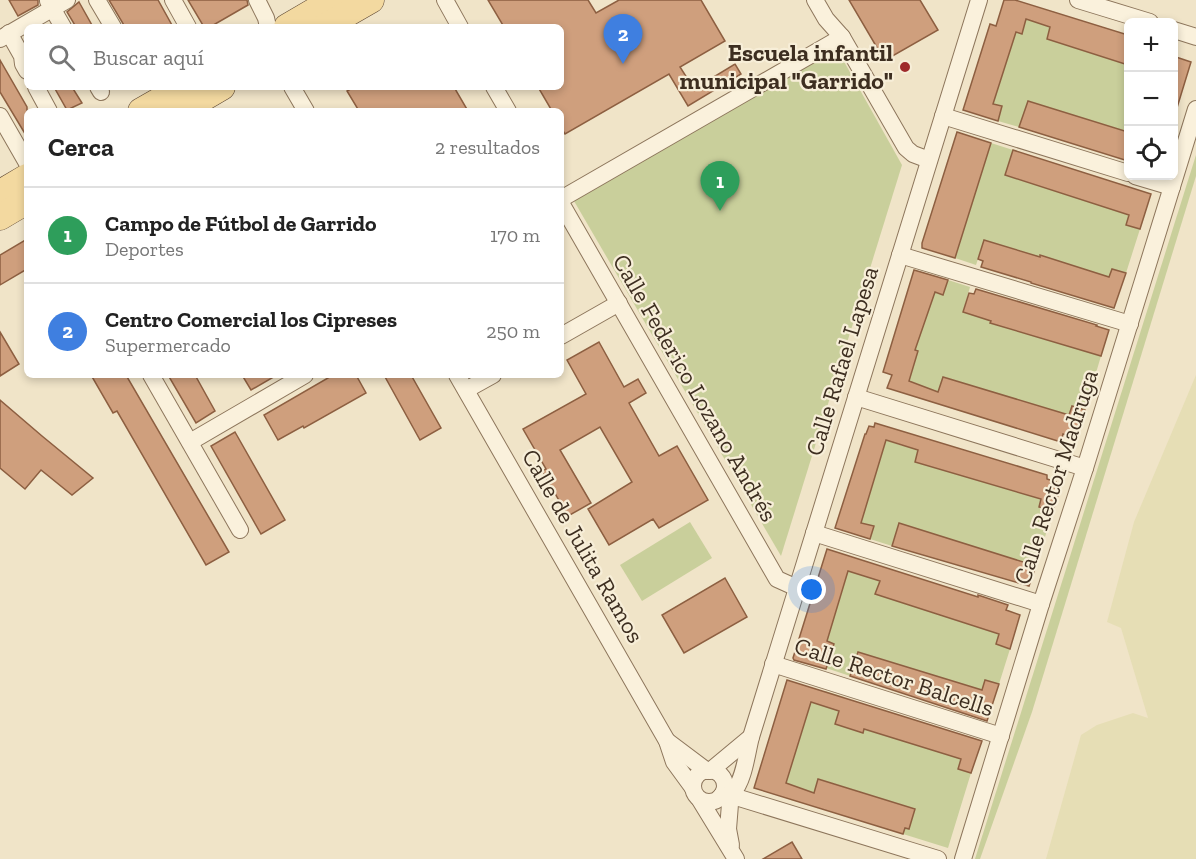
<!DOCTYPE html>
<html lang="es">
<meta charset="utf-8">
<style>
:root{--surface:#fff;--page:#f2f2f2;--text:#222;--muted:#767676;--line:#e0e0e0;--accent:#d93025}
body{margin:0;font-family:"Zilla Slab",serif;background:var(--page);color:var(--text)}
.controls{position:absolute;right:18px;top:18px;display:grid;overflow:hidden;border-radius:9px;box-shadow:0 3px 9px #0003}
.controls button{width:54px;height:54px;display:grid;place-items:center;padding:0;border:0;border-bottom:2px solid var(--line);background:var(--surface);color:var(--text);font:30px sans-serif}
.you{position:absolute;left:812px;top:590px;width:21px;height:21px;margin:-15px;border:4px solid #fff;border-radius:50%;background:#1a73e8;box-shadow:0 0 0 9px #1a73e833}
.badge{display:grid;place-items:center;width:39px;height:39px;border-radius:50%;background:var(--accent);color:#fff;font-size:20px;font-weight:700}
.pin{position:absolute;translate:-50% -50px;filter:drop-shadow(0 2px 3px #0008)}
.pin::after{content:'';position:absolute;top:32px;width:21px;height:18px;background:inherit;clip-path:polygon(0 0,100% 0,50% 100%)}
.list{margin:0;padding:0;list-style:none}
h2{display:flex;justify-content:space-between;align-items:center;height:78px;margin:0;padding:0 24px;font-size:26px}
h2 small{font-size:20px;font-weight:400;color:var(--muted)}
.list li{display:grid;grid-template-columns:39px 1fr auto;gap:18px;align-items:center;box-sizing:border-box;height:96px;padding:0 24px;border-top:2px solid var(--line)}
.list b{display:block;font-size:22px;white-space:nowrap}
.list p{margin:0;font-size:20px;white-space:nowrap;color:var(--muted)}
.list em{font-size:20px;font-style:normal;color:var(--muted)}
.icon{flex:none;width:33px;height:33px;fill:none;stroke:currentColor;stroke-width:2;stroke-linecap:round;stroke-linejoin:round}
.map{position:relative;flex:none;width:1196px;height:859px;overflow:hidden}
.search{position:absolute;background:var(--surface);box-shadow:0 3px 9px #0003;left:24px;top:24px;width:540px;height:66px;display:flex;align-items:center;gap:15px;box-sizing:border-box;padding:0 21px;border-radius:9px;color:var(--muted);font-size:22px}
.panel{position:absolute;background:var(--surface);box-shadow:0 3px 9px #0003;left:24px;top:108px;width:540px;height:270px;border-radius:9px}
.map>svg:first-child{display:block}
.farmland{fill:#e6deb5}
.green{fill:#c9cf9b}
.building{fill:#cf9f7d;stroke:#8d5f41;stroke-width:1.5}
.lines{fill:none;stroke-linecap:round;stroke-linejoin:round}
.street-casing{stroke:#8d765c;stroke-width:18}
.primary-casing{stroke:#5b4430;stroke-width:27}
.street{stroke:#faf1dc;stroke-width:16}
.primary{stroke:#f3d9a0;stroke-width:26}
.poi-dot{fill:#9e2a2b;stroke:#f7eed8;stroke-width:2}
.labels{text-anchor:middle;stroke-width:4.5;stroke-linejoin:round;paint-order:stroke}
.poi-label{font-size:24px;font-weight:bold;fill:#3d2e20;stroke:#f7eed8;text-anchor:end}
.street-label{font-size:24px;fill:#3d2e20;stroke:#f7eed8}
</style>
<div class="map">
<svg width="1196" height="859" viewBox="0 0 1196 859">
<rect width="100%" height="100%" fill="#f0e4c8"/>
<path class="farmland" d="M1196 375V859H1046L1081 735 1097 725 1133 713 1148 718 1121 628 1107 622 1134 522Z"/>
<g class="green">
<path d="M1040 8 1055 12 1047 39 1128 65V132L1028 101 1019 127 998 121 1002 107 993 104 1016 32 1022 33 1026 19 1036 22Z"/>
<path d="M837 49 902 165 781 556 574 201Z"/>
<path d="M991 143 1013 150 1005 175 1129 215 1126 225 1140 229 1126 273 1112 269 1109 277 1040 256V257L984 241 976 265 955 258Z"/>
<path d="M1196 155V176L1032 712 980 859H975Z"/>
<path d="M948 280 970 287 963 312 991 321V323L1101 356 1085 410 1072 406 1069 415 944 377 935 403 915 397 918 384 909 381 918 351 915 350 934 292 943 295Z"/>
<path d="M907 433 922 437 915 462 1041 499 1039 507 1053 511 1036 566 899 523 892 546 870 539 873 526 861 523 885 440 903 446Z"/>
<path d="M690 522 712 558 642 601 620 565Z"/>
<path d="M884 567 876 594 999 634 996 644 1010 649 999 684 985 680 982 690 858 652 850 676 826 668V641L848 571 860 574Z"/>
<path d="M825 691 844 697 836 724 863 732 864 729 961 759 958 769 971 773 948 848 903 834 905 828 909 829 915 809 819 779 810 805 791 800 795 787 786 783 811 702 821 705Z"/>
</g>
<g class="building">
<path d="M9 0H38V5L18 16Z"/>
<path d="M109 0H158L173 27H125Z"/>
<path d="M188 0H247L248 5 210 27H204Z"/>
<path d="M488 0H588L596 13 619 0H701L725 41 680 67 694 89 735 64 741 74 688 106 669 74 565 134 561 127V111H552L538 87H561V27H504Z"/>
<path d="M849 0H920L938 30 882 62 877 53 879 51Z"/>
<path d="M1004 0H1015L1128 35V65L1047 39 1050 27 1026 19 1022 34 1016 32 993 104 1002 106 998 121 963 110 990 24 996 26Z"/>
<path d="M79 2 93 27H76L67 12Z"/>
<path d="M1173 56 1191 62 1176 111H1173Z"/>
<path d="M0 60 27 107V137L0 92Z"/>
<path d="M54 87H72L82 103 67 110Z"/>
<path d="M354 87H454L468 111H359L347 91Z"/>
<path d="M1028 101 1128 132V161L1019 127Z"/>
<path d="M957 132 991 143 955 258 922 248V243Z"/>
<path d="M1013 150 1151 194 1140 229 1126 225 1129 215 1005 175Z"/>
<path d="M27 239V269L0 285V255Z"/>
<path d="M984 240 1040 257V255L1109 277 1112 269 1126 273 1114 308 1031 283V282L981 267 983 261 978 259Z"/>
<path d="M914 270 948 280 943 295 935 292 915 350 918 351 909 381 938 392 943 377 1069 415 1072 406 1085 410 1077 438 1063 434 1061 442 887 388 892 375 883 372Z"/>
<path d="M976 289 1097 325 1096 326 1109 330 1101 356 990 323 991 321 963 312 969 293 974 294Z"/>
<path d="M0 332 19 364 0 376Z"/>
<path d="M599 342 624 387 638 379 646 393 629 403 659 456 677 446 708 500 659 528 653 519 609 545 588 509 632 482 600 427 560 450 591 503 568 516 542 471 546 469 523 429 586 394 567 360Z"/>
<path d="M91 375H126L229 552 206 565 117 411 113 413Z"/>
<path d="M168 375H195L215 411 196 423Z"/>
<path d="M242 375H277L251 390Z"/>
<path d="M333 375H356L366 393 304 428 303 426 278 440 264 415Z"/>
<path d="M384 375H411L441 428 420 440Z"/>
<path d="M0 400 42 436 93 478 72 495 41 470 25 489 0 468Z"/>
<path d="M875 423 1047 475V479L1056 482 1054 487 1060 489 1053 511 1039 507 1041 499 915 462 918 450 886 440 861 523 874 526 870 539 835 528 865 434H866L869 426 874 427Z"/>
<path d="M235 432 285 520 261 534 211 446Z"/>
<path d="M899 523 1036 566 1029 586 892 546Z"/>
<path d="M827 549 978 597V595L1008 605 1006 610 1020 615 1010 649 996 644 999 634 875 594 880 581 848 571 827 641 834 644 826 669 794 660 793 658Z"/>
<path d="M725 578 747 617 684 653 662 615Z"/>
<path d="M858 652 982 690 985 680 999 684 987 721 850 676Z"/>
<path d="M787 680 982 741 971 773 958 769 961 759 864 729 863 733 835 724 839 711 811 702 786 783 814 793 818 779 915 809 909 829 905 828 903 834 754 788Z"/>
<path d="M792 842 802 859H763Z"/>
</g>
<g class="lines">
<defs>
<g id="street">
<path d="M97 0 113 27"/>
<path d="M173 0 188 27"/>
<path d="M257 0 266 18 268 27"/>
<path d="M445 0 460 27"/>
<path d="M815 0 826 19 842 37 906 148 913 154 929 160"/>
<path d="M1078 0 1150 22"/>
<path d="M48 1 63 27"/>
<path d="M1174 30 1196 37"/>
<path d="M9 33 22 56 23 64 27 71"/>
<path d="M0 39 67 0"/>
<path d="M36 87 49 111"/>
<path d="M98 87 101 92"/>
<path d="M292 87 306 111"/>
<path d="M494 87 508 111"/>
<path d="M0 116 27 163"/>
<path d="M943 116 1128 173"/>
<path d="M1135 176 1172 187"/>
<path d="M561 199 842 37"/>
<path d="M561 203 777 579 797 588"/>
<path d="M900 255 1130 324"/>
<path d="M561 336 619 303"/>
<path d="M151 375 240 530"/>
<path d="M457 375 667 741 674 762 693 788"/>
<path d="M466 390 493 375"/>
<path d="M856 397 1085 468"/>
<path d="M190 442 305 375"/>
<path d="M814 533 1041 604"/>
<path d="M773 664 1001 736"/>
<path d="M667 741 707 771"/>
<circle cx="709" cy="786" r="16"/>
<path d="M710 771 751 737"/>
<path d="M725 788 730 804 728 829 731 845"/>
<path d="M723 793 938 859"/>
<path d="M720 797C724 796 729 795 733 792 744 781 747 752 751 737L979 0"/>
<path d="M700 800 736 859"/>
<path d="M963 859 1041 604 1085 468 1196 109"/>
</g>
<g id="primary">
<path d="M287 27 333 0"/>
<path d="M324 27 371 0"/>
<path d="M141 111 183 87"/>
<path d="M181 111 222 87"/>
<path d="M0 193 27 177"/>
<path d="M0 217 27 201"/>
</g>
</defs>
<use href="#street" class="street-casing"/>
<use href="#primary" class="primary-casing"/>
<use href="#street" class="street"/>
<use href="#primary" class="primary"/>
</g>
<circle class="poi-dot" cx="905" cy="67" r="6"/>
<g class="labels">
<g class="poi-label">
<text x="893" y="61">Escuela infantil<tspan x="893" dy="28">municipal "Garrido"</tspan></text>
</g>
<g class="street-label">
<text transform="translate(842 361) rotate(-73)" y="8">Calle Rafael Lapesa</text>
<text transform="translate(695 388) rotate(60)" y="8">Calle Federico Lozano Andrés</text>
<text transform="translate(1056 477) rotate(-72)" y="8">Calle Rector Madruga</text>
<text transform="translate(583 546) rotate(60)" y="8">Calle de Julita Ramos</text>
<text transform="translate(894 677) rotate(18)" y="8">Calle Rector Balcells</text>
</g>
</g>
</svg>
<div class="controls">
<button>+</button>
<button>−</button>
<button><svg class="icon" aria-label="locate" viewBox="0 0 24 24"><circle cx="12" cy="12" r="6"/><path d="M12 2v4M12 18v4M2 12h4M18 12h4"/></svg></button>
</div>
<div class="you"></div>
<div class="pin badge" style="left:720px;top:211px;background:#2e9e5b">1</div>
<div class="pin badge" style="left:623px;top:64px;background:#3f7fe0">2</div>
<div class="search"><svg class="icon" aria-label="search" viewBox="0 0 24 24"><circle cx="10" cy="10" r="6"/><path d="M15 15l6 6"/></svg>Buscar aquí</div>
<section class="panel">
<h2>Cerca<small>2 resultados</small></h2>
<ul class="list">
<li><span class="badge" style="background:#2e9e5b">1</span><div><b>Campo de Fútbol de Garrido</b><p>Deportes</p></div><em>170 m</em></li>
<li><span class="badge" style="background:#3f7fe0">2</span><div><b>Centro Comercial los Cipreses</b><p>Supermercado</p></div><em>250 m</em></li>
</ul>
</section>
</div>
